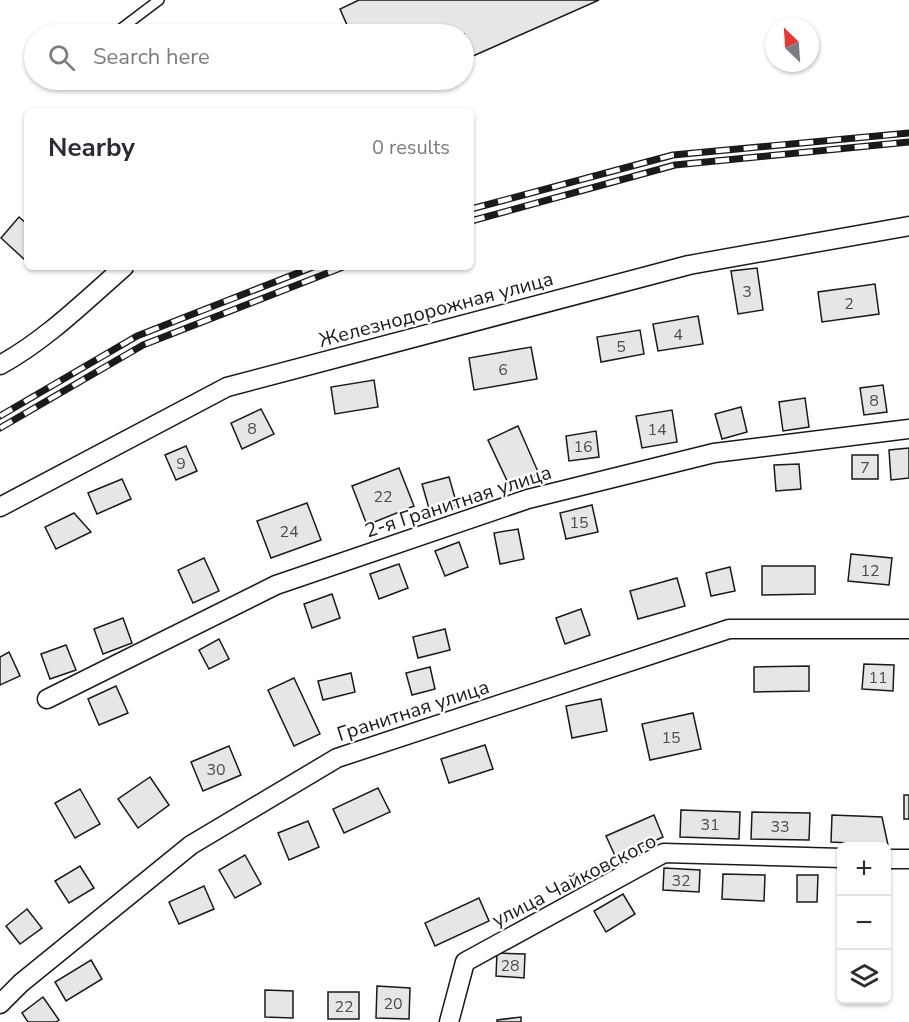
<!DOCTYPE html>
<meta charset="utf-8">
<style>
:root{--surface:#fff;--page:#f2f2f3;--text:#2b2b33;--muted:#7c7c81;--line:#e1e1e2}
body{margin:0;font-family:"Nunito Sans",sans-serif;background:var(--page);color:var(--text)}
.controls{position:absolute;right:18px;bottom:18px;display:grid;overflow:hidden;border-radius:9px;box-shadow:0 2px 4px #0004}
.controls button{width:54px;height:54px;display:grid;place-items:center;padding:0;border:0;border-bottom:2px solid var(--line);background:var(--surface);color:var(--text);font:30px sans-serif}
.compass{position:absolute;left:765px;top:18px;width:54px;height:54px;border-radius:50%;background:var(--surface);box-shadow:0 2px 4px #0004;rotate:335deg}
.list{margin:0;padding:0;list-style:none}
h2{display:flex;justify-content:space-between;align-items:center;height:78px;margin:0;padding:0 24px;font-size:26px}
h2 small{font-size:20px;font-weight:400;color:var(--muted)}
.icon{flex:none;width:33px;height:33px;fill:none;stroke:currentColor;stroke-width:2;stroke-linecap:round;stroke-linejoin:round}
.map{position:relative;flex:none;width:909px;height:1022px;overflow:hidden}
.search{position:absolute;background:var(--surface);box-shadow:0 2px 4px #0004;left:24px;top:24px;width:450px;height:66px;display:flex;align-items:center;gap:15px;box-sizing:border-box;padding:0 21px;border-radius:33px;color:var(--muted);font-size:22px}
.panel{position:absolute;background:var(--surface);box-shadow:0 2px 4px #0004;left:24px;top:108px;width:450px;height:162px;border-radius:9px}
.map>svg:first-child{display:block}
.building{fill:#e6e6e6;stroke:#1a1a1a;stroke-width:1.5}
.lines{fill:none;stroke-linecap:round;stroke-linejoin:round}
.service-casing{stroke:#1a1a1a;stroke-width:12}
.minor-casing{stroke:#1a1a1a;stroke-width:21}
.service{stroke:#fff;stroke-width:9}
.minor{stroke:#fff;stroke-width:18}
.rail-casing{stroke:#1a1a1a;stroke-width:7}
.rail{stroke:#fff;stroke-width:4.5;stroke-dasharray:14;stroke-linecap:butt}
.labels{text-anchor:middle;stroke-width:4.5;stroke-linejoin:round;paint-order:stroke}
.number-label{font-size:16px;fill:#4d4d4d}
.street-label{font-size:20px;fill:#1a1a1a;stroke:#fff}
</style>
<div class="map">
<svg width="909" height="1022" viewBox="0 0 909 1022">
<rect width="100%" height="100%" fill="#fff"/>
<g class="building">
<path d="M359 0H599L464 60V34H351L340 9Z"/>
<path d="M19 217 27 224V258L25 260 1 238Z"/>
<path d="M757 268 763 310 738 314 731 271Z"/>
<path d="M875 284 879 314 822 322 818 292Z"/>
<path d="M698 316 703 344 658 351 653 324Z"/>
<path d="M640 330 644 354 601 362 597 337Z"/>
<path d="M531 347 537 379 474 390 469 358Z"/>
<path d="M374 380 378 407 335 414 331 387Z"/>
<path d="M883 385 887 412 864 415 860 388Z"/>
<path d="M805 398 809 427 783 431 779 402Z"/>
<path d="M741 407 747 432 722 439 715 414Z"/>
<path d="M261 409 274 434 242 449 231 423Z"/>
<path d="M672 410 677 442 642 448 636 416Z"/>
<path d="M518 426 539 474 510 487 488 440Z"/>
<path d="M596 431 599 457 569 461 566 436Z"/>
<path d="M186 446 197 471 176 480 165 455Z"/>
<path d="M909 448V478L891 480 889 450Z"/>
<rect x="852" y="455" width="26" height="24"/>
<path d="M799 464 801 489 776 491 774 465Z"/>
<path d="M399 468 414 506 367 525 352 486Z"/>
<path d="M449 477 457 505 430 512 422 484Z"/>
<path d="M122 479 131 499 97 514 88 493Z"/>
<path d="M307 503 321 540 271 558 257 521Z"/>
<path d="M592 505 598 532 566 539 560 513Z"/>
<path d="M74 513 91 532 56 549 45 527Z"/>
<path d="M518 529 524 559 500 564 494 533Z"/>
<path d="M459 542 468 567 445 576 435 551Z"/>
<path d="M851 554 892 558 889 585 848 581Z"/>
<path d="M204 558 219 591 193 603 178 570Z"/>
<path d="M399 564 408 588 379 599 370 574Z"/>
<path d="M762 566H815V594L762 595Z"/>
<path d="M730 567 735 591 711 596 706 573Z"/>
<path d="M677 578 685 606 638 619 630 591Z"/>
<path d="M332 594 340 618 312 628 304 604Z"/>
<path d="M581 609 590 635 565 644 556 618Z"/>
<path d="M123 618 132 643 103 654 94 629Z"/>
<path d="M445 629 450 650 418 658 413 637Z"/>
<path d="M219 639 229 659 209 669 199 650Z"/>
<path d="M66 645 76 670 50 679 41 654Z"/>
<path d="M9 652 20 676 0 685V657Z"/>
<path d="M864 664 894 665 893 691 862 689Z"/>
<path d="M809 666V691L754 692V667Z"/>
<path d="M430 667 435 689 412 695 406 673Z"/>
<path d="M351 673 355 692 323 700 318 681Z"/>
<path d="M294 678 320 734 294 746 268 690Z"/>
<path d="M116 686 128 713 99 725 88 699Z"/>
<path d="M601 699 607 731 572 738 566 706Z"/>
<path d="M693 713 701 749 650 760 642 724Z"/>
<path d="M485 745 493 769 449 783 441 759Z"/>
<path d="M229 746 241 775 203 791 191 762Z"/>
<path d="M150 777 169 805 138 828 118 799Z"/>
<path d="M378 788 390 812 344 833 333 809Z"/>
<path d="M80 789 100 824 75 838 55 803Z"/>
<rect x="904" y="795" width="5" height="24"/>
<path d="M681 810 740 812 739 839 680 837Z"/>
<path d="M752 812 810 813 809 840 751 839Z"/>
<path d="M654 815 663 837 616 858 606 836Z"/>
<path d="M832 815 882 817 888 845 831 842Z"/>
<path d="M308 821 319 847 289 860 278 833Z"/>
<path d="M245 855 261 884 235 898 219 870Z"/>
<path d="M80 866 94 888 69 903 55 881Z"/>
<path d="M664 868 700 870 699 892 663 890Z"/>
<path d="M723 874 765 875 764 901 722 899Z"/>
<path d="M797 875H818L817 902H797Z"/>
<path d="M204 886 214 909 179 924 169 902Z"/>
<path d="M623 894 635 914 606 932 594 911Z"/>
<path d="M479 898 489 921 435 946 425 923Z"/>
<path d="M27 909 42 928 20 944 6 926Z"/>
<path d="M497 953 525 954 524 978 496 976Z"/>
<path d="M91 960 102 979 66 1001 55 982Z"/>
<path d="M377 986 410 988 409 1019 376 1018Z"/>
<path d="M265 990 293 991V1018L265 1017Z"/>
<rect x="328" y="992" width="31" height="27"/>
<path d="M43 997 59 1020 56 1022H28L22 1013Z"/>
<path d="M521 1017V1022H497V1020Z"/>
</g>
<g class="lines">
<defs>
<path id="service" d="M114 34 159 0"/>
<g id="minor">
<path d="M0 365C46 340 85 301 124 267"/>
<path d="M0 507 227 387 689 265 909 226"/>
<path d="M47 699 276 585 528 499 714 453 909 429"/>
<path d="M886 859H909"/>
<path d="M0 1004 21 983 191 845 337 758 729 629H909"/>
<path d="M449 1022 465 962 664 853 842 858"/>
</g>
</defs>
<use href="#service" class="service-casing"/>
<use href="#minor" class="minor-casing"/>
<use href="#service" class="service"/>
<use href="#minor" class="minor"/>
<defs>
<g id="rail">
<path d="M471 209 673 155 909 133"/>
<path d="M471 221 675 165 909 142"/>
<path d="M0 416 137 336 313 267"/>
<path d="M0 428 143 345 343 267"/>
</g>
</defs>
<use href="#rail" class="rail-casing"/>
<use href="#rail" class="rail"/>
</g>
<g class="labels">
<g class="number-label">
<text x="747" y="297">3</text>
<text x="849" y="309">2</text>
<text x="678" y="340">4</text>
<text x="621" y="352">5</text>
<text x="503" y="375">6</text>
<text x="874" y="406">8</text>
<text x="252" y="434">8</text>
<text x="657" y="435">14</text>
<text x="583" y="452">16</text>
<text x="181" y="469">9</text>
<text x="865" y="473">7</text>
<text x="383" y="502">22</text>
<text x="579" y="528">15</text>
<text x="289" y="537">24</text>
<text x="870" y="576">12</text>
<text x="878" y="683">11</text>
<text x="671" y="743">15</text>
<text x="216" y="775">30</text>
<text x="710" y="830">31</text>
<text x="780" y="832">33</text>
<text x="681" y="886">32</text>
<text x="510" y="971">28</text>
<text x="393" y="1009">20</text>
<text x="344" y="1012">22</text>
</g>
<g class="street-label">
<text transform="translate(436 309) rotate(-15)" y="7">Железнодорожная улица</text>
<text transform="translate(458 501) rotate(-18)" y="7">2-я Гранитная улица</text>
<text transform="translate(413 710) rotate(-18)" y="7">Гранитная улица</text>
<text transform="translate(574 880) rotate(-27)" y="7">улица Чайковского</text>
</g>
</g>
</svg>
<div class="controls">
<button>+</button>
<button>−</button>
<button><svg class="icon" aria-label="layers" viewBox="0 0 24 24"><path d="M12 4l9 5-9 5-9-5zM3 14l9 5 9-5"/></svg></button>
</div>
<svg class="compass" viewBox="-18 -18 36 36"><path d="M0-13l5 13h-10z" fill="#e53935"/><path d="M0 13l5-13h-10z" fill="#7c7c81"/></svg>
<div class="search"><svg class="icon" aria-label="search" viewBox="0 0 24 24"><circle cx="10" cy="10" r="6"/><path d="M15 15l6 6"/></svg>Search here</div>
<section class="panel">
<h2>Nearby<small>0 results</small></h2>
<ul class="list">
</ul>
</section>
</div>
